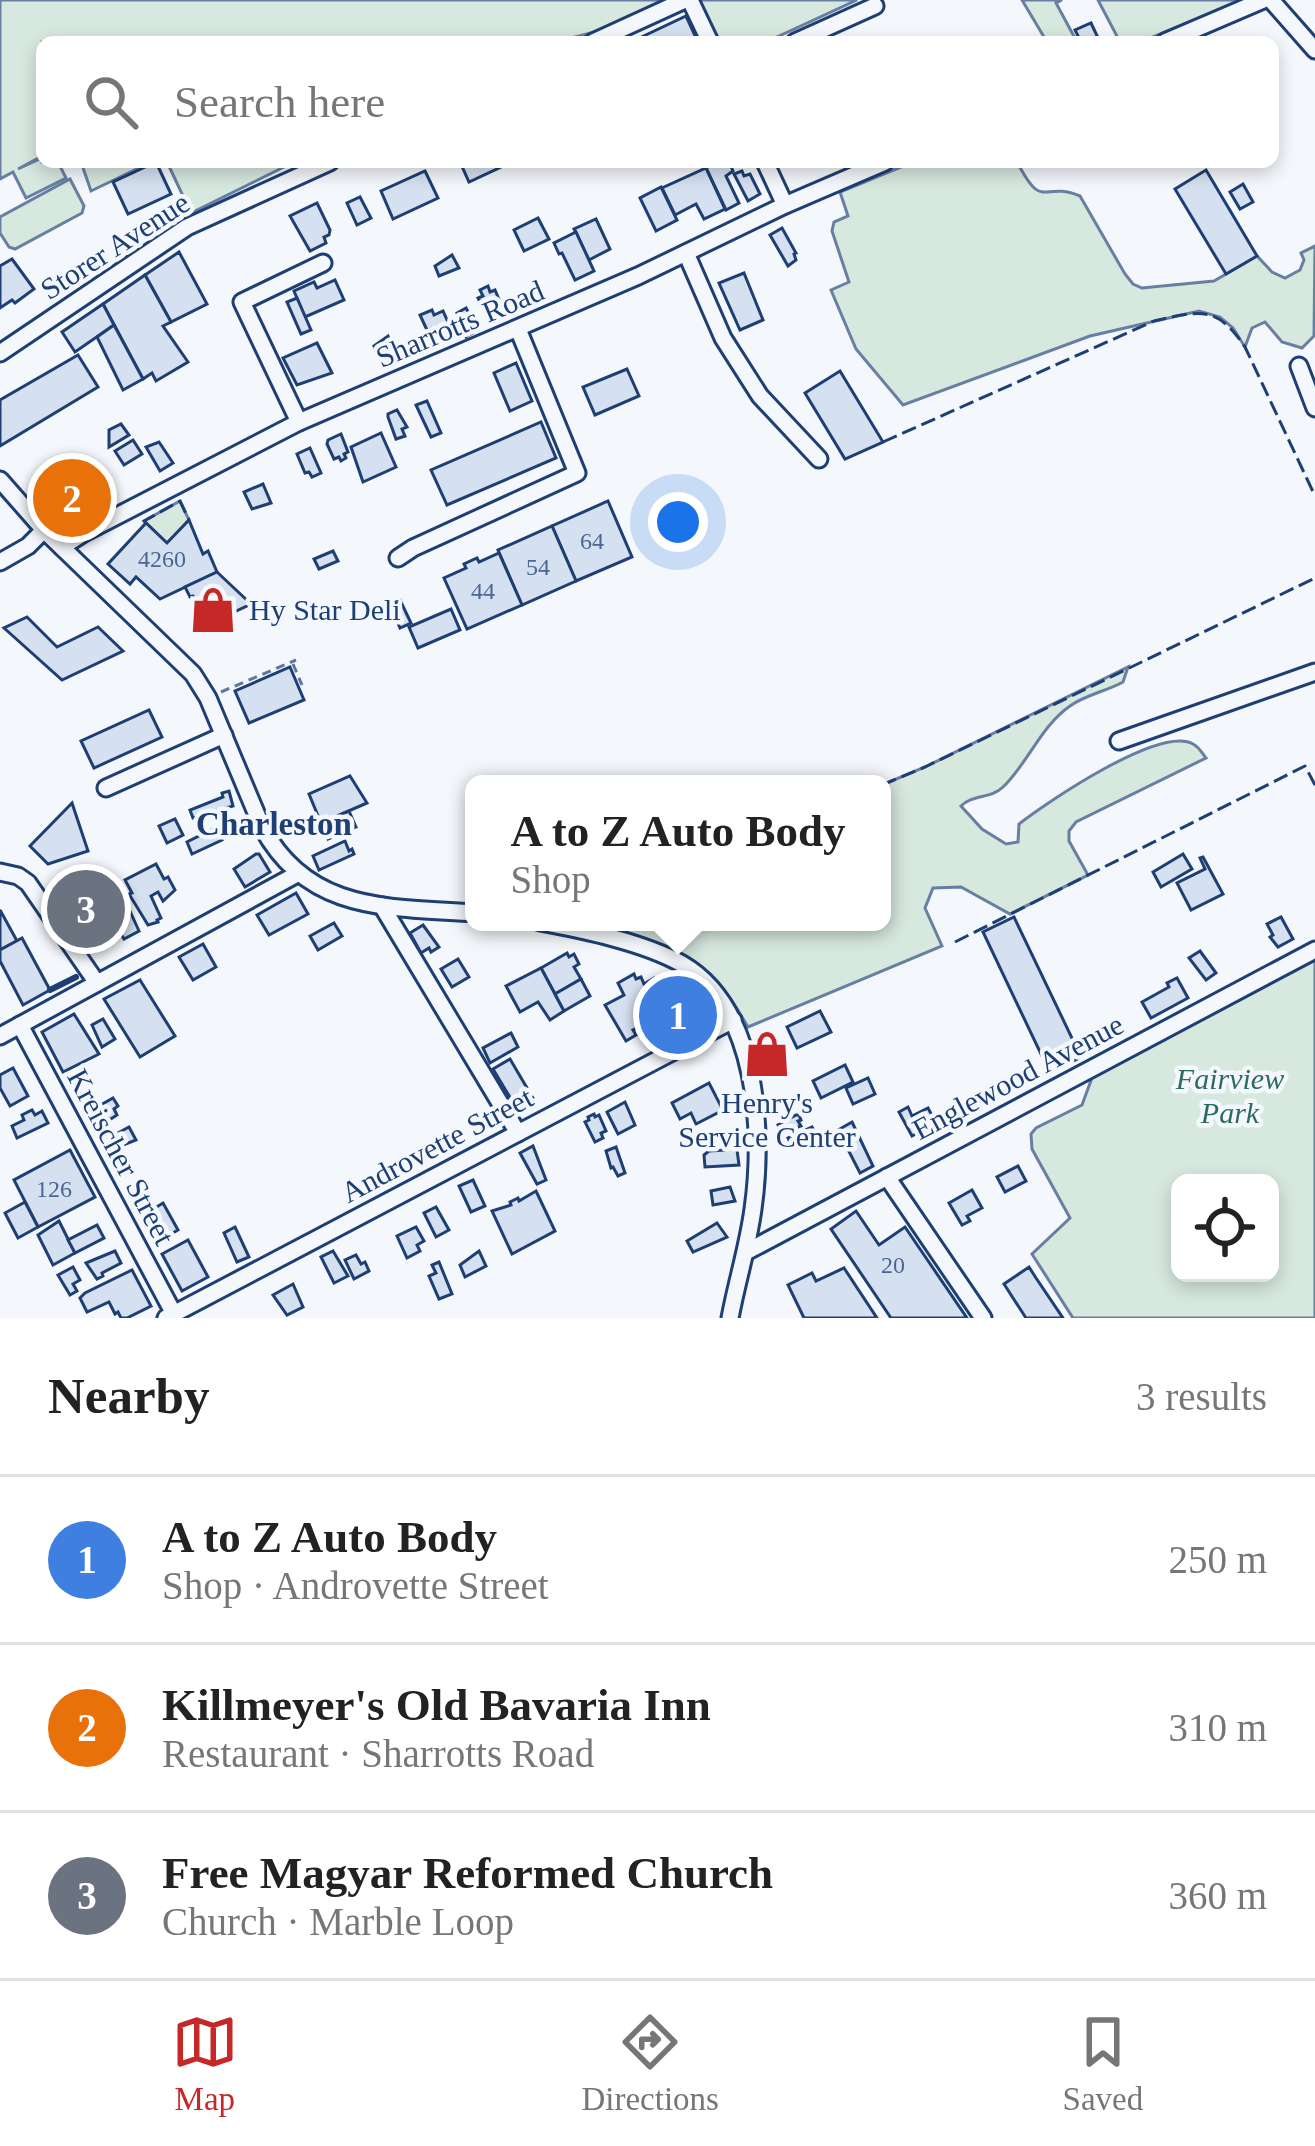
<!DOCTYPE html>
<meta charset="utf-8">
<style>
:root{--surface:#fff;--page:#f2f2f2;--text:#222;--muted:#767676;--line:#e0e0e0;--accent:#c62828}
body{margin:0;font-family:"Times New Roman",serif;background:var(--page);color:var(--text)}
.controls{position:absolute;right:36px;bottom:36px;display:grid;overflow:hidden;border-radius:18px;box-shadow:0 6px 18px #0003}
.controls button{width:108px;height:108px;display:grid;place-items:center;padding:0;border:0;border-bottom:3px solid var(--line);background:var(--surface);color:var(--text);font:60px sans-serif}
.you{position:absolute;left:678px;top:522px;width:42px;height:42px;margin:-30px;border:9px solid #fff;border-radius:50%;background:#1a73e8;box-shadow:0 0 0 18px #1a73e833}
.badge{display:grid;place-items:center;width:78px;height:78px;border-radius:50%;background:var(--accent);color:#fff;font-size:39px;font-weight:700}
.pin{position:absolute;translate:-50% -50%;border:6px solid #fff;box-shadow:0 3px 12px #0006}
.popup{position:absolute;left:465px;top:775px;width:426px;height:156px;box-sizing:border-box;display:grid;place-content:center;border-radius:18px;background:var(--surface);filter:drop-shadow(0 3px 9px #0005);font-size:39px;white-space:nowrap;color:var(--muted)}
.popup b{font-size:45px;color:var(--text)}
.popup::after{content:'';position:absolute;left:50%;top:100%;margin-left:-24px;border:24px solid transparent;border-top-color:var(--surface)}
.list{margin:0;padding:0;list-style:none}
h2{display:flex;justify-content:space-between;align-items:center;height:156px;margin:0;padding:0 48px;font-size:51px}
h2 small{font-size:39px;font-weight:400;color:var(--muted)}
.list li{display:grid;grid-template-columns:78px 1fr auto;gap:36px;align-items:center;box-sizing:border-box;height:168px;padding:0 48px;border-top:3px solid var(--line)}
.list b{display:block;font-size:45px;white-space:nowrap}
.list p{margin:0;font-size:39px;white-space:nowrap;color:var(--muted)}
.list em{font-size:39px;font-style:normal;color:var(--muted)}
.icon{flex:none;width:66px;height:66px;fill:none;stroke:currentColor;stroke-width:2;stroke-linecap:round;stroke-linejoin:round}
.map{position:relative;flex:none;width:1315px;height:1318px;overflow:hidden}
.search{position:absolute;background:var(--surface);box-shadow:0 6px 18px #0003;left:36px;right:36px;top:36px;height:132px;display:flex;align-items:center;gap:30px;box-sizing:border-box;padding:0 42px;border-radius:18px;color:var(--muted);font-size:45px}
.sheet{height:660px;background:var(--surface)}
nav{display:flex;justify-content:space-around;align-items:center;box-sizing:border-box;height:168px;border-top:3px solid var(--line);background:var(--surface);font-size:33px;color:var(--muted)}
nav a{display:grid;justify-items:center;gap:6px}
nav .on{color:var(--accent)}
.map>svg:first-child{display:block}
.green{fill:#d7e8df;stroke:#687fa3;stroke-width:3;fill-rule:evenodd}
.building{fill:#d5e0f0;stroke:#1d3f73;stroke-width:3}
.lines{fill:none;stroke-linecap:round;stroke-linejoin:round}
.minor-casing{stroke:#1d3f73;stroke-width:21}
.path{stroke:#5e769c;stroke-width:3;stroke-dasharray:9 6;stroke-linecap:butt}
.minor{stroke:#f4f7fb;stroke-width:15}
.fence{stroke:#1d3f73;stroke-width:3;stroke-dasharray:15 6;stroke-linecap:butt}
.wall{stroke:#1d3f73;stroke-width:6}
.labels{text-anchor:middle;stroke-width:9;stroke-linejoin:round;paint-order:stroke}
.number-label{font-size:24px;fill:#4b6792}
.street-label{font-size:30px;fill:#1d3f73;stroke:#f4f7fb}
.poi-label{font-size:30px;fill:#1d3f73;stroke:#f4f7fb;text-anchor:start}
.park-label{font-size:30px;font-style:italic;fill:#2c6c60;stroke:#f4f7fb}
.neighbourhood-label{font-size:33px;font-weight:bold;fill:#1d3f73;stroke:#f4f7fb}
</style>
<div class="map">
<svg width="1315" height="1318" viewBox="0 0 1315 1318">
<rect width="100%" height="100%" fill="#f4f7fb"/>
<g class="green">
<path d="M0 0H668L606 29 556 42H42V156L18 169 42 158V162H58L66 178 26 198 13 172 0 179Z"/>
<path d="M698 0H857L766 42H720Z"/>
<path d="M1022 0H1062L1056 3 1077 42H1047Z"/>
<path d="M1098 0H1235L1237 2 1141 42H1120Z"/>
<path d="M81 162H151L91 191Z"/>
<path d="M167 162H294L191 213Z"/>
<path d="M913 162H1017C1044 213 1041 180 1080 196L1125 274 1133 284 1142 288 1214 281 1257 256 1272 272 1285 278 1300 270 1304 260 1301 253 1315 246 1314 336 1302 348 1282 342 1265 322 1252 328 1245 347 1233 328 1220 317 1199 311 1090 336 903 405 856 349 831 290 849 282 832 231 834 222 848 216 840 192Z"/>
<path d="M70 179 84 206 82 213 15 249 9 247 0 233V217Z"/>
<path d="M180 501 189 520 167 543 144 521Z"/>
<path d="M1128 667 1123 682C1107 691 1085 695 1070 706 1041 726 1028 763 1003 787 991 799 973 794 961 806L982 829 1006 844 1018 842 1019 824C1046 803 1160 725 1193 744 1199 747 1202 753 1206 758L1076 822 1069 831V841L1088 875 1010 914 961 887 933 888 925 908 942 946 748 1027C738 1010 728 993 714 979 687 951 642 941 606 928L605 922H882V785L925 767Z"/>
<path d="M1315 957V1318H1073L1032 1254 1070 1218 1032 1149 1031 1134 1036 1128 1082 1105 1093 1075ZM1180 1183H1270V1273H1180Z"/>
</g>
<g class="building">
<path d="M686 16 698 42H631Z"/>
<path d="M1091 23 1100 42H1081L1075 30Z"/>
<path d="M156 162 171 194 128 214 113 182Z"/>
<path d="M460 162H512L469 182Z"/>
<path d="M718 162H729L733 171 726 176 739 203 726 210 706 168Z"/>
<path d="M706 168 725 209 704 219 696 204 675 215 662 188Z"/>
<path d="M1206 170 1257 256 1226 274 1175 189Z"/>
<path d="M425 171 438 198 393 219 381 191Z"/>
<path d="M742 171 744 176 750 174 760 194 748 201 734 174Z"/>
<path d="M1243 184 1253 202 1240 209 1230 192Z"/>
<path d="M661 187 677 220 656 231 640 198Z"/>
<path d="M360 197 371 218 357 225 347 203Z"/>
<path d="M317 203 330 230 329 235 324 237 326 243 310 251 290 216Z"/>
<path d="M538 218 549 239 524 251 514 230Z"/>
<path d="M596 219 610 249 589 260 574 229Z"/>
<path d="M782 228 796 253 794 254 796 260 788 266 770 235Z"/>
<path d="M576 232 594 271 575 280 562 253 559 254 554 243Z"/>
<path d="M179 252 207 304 171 322 145 275Z"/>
<path d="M452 255 459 268 439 276 435 266Z"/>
<path d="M12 259 34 289 15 303 12 300 0 308V266Z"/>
<path d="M744 273 763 320 740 330 719 283Z"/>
<path d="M145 275 171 322 163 326 188 362 156 381 152 373 143 379 103 304Z"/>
<path d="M335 280 344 300 305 317 294 291 314 282 317 288Z"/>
<path d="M488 286 490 292 495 290 503 309 487 316 478 298 483 296 480 290Z"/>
<path d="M297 298 311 330 301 334 287 302Z"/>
<path d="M103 304 114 325 75 352 62 332Z"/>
<path d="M466 308 478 330 466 337 457 318 459 317 457 313Z"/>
<path d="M432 310 434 315 443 311 452 331 432 341 420 315Z"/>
<path d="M114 325 143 379 123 390 97 337Z"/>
<path d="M388 336 392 347 395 346 398 351 394 353 397 361 384 366 374 346Z"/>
<path d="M317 343 332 373 297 385 283 358Z"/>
<path d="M78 355 98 387 0 446V400Z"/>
<path d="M516 363 532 401 510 411 494 373Z"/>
<path d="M627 369 639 396 595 415 583 387Z"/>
<path d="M840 371 883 442 845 459 805 393Z"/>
<path d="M427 401 441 433 431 437 416 405Z"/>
<path d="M397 410 407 427 402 429 405 436 396 439 388 417V414Z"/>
<path d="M541 422 556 458 447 505 431 470Z"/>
<path d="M121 424 129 435 109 447V430Z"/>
<path d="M381 433 396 467 363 482 351 447Z"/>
<path d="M341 434 348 452 344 454 346 458 341 461 339 457 334 459 327 444 328 440Z"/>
<path d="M133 440 142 454 124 465 115 451Z"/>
<path d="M159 442 173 463 160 471 146 447Z"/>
<path d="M310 448 321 473 312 477 309 472 305 473 297 454Z"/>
<path d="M77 469 86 483 77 488 79 492 101 479 106 488 70 510 68 508 65 510 61 503 64 501 55 486 60 483 59 480Z"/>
<path d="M263 484 271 503 252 509 244 492Z"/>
<path d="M105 488 113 501 77 523 70 510Z"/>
<path d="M608 501 632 557 576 581 552 526Z"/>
<path d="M189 520 203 554 208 551 217 572 160 599 136 577 130 584 108 564 146 523 167 543Z"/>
<path d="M552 526 576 581 522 605 498 550Z"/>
<path d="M333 551 338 561 319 569 314 559Z"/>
<path d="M499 553 522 605 467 629 444 578 466 568 464 564 477 558 479 562Z"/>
<path d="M217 572 251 604 217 620 214 614 210 616 206 608 202 609 193 596 190 597 185 587Z"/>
<path d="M400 600 411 623 400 628 390 605Z"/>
<path d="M451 609 460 630 418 648 409 627Z"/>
<path d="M27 617 57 647 98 627 123 651 62 680 4 628Z"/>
<path d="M290 667 304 700 249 723 235 691Z"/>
<path d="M149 710 162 737 94 768 81 741Z"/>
<path d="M350 776 367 803 321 823 309 794Z"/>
<path d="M229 791 233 806 193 818 190 810 223 797 222 793Z"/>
<path d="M72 803 88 851 48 864 30 846Z"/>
<path d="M349 811 356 827 328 839 321 823Z"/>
<path d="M175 819 183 835 167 843 159 826Z"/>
<path d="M217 827 222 840 192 854 187 842Z"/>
<path d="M345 841 349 851 352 849 354 854 319 870 313 856Z"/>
<path d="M256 854H259L270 872 245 887 234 869Z"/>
<path d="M1183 854 1192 869 1161 887 1153 872Z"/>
<path d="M1203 857 1223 894 1191 910 1177 883 1205 869 1200 858Z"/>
<path d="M156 864 164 879 168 877 175 890 163 901 158 892 151 896 161 918 157 920 158 922 148 925 129 894 132 893 125 880Z"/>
<path d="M296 893 308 914 269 935 257 915Z"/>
<path d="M129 909 139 931 124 939 111 918Z"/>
<path d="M0 910 17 941 0 950Z"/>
<path d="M1014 917 1081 1057 1050 1073 983 932Z"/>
<path d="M1281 917 1293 939 1278 947 1270 937 1273 935 1267 924Z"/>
<path d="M334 923 342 936 318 950 310 936Z"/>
<path d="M423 925 439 947 431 952 429 948 421 953 410 933Z"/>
<path d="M22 938 50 990 23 1005 0 961V950Z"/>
<path d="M203 944 216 967 193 980 179 957Z"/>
<path d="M1200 951 1216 973 1206 980 1189 958Z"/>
<path d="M567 953 569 957 574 954 579 964 574 967 581 979 555 994 541 968Z"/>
<path d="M458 959 469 977 452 987 441 969Z"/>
<path d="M541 968 564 1011 550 1020 538 1002 520 1012 506 986Z"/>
<path d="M634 974 636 979 641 977 644 984 654 978 671 1011 682 1005 689 1019 656 1036 652 1030 648 1032 644 1025 633 1030 636 1035 626 1041 605 1005 624 995 618 983Z"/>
<path d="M1177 978 1188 998 1151 1018 1142 1002 1169 987 1167 983Z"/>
<path d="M581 979 590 996 564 1011 555 994Z"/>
<path d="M140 980 175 1036 140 1057 104 999Z"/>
<path d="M820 1011 831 1032 797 1048 787 1027Z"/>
<path d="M74 1014 99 1054 63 1072 42 1032Z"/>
<path d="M103 1019 115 1039 102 1047 92 1025Z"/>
<path d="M511 1033 518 1047 490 1063 483 1048Z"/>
<path d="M778 1039 786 1054 765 1063 759 1049Z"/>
<path d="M510 1059 537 1105 520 1114 493 1069Z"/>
<path d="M845 1065 853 1082 821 1098 813 1081Z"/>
<path d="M13 1068 28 1096 10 1106 0 1088V1075Z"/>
<path d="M868 1078 875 1094 853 1104 846 1088Z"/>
<path d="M709 1083 723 1110 696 1124 691 1113 680 1119 672 1103Z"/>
<path d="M113 1098 118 1106 114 1109 117 1115 109 1120 107 1116 96 1121 90 1111Z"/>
<path d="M625 1102 635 1125 618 1134 607 1112Z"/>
<path d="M908 1107 912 1116 928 1108 936 1123 912 1136 899 1112Z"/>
<path d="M32 1110 35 1115 42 1111 48 1123 17 1138 12 1126 24 1120 22 1115Z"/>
<path d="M594 1114 595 1117 599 1115 606 1131 601 1133 603 1138 595 1142 585 1122 589 1120 588 1117Z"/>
<path d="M796 1115H799L801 1120 798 1121 801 1126 781 1133 778 1125Z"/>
<path d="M852 1122 873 1166 860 1173 838 1130Z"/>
<path d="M129 1127 136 1140 111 1150 105 1140Z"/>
<path d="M812 1127 817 1137 793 1149 788 1138Z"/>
<path d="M736 1142 739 1165 705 1167 704 1155 709 1151 724 1150V1144Z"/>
<path d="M533 1146 546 1180 537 1184 520 1153Z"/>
<path d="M616 1147 625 1173 618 1176 613 1167 611 1168 606 1151Z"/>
<path d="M70 1150 95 1197 38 1227 14 1180Z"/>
<path d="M1018 1166 1026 1181 1005 1192 997 1177Z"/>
<path d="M473 1180 485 1206 471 1212 459 1186Z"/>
<path d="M730 1187 735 1201 713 1205 711 1191Z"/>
<path d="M972 1190 982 1208 967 1216 970 1221 962 1225 949 1203Z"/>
<path d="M536 1191 555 1231 512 1254 492 1211 511 1205 510 1202 518 1198 519 1201Z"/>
<path d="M25 1202 38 1227 18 1238 5 1213Z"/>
<path d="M163 1203 178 1230 157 1242 142 1216Z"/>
<path d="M436 1207 449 1230 436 1237 424 1213Z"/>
<path d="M856 1211 879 1245 905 1227 967 1318H891L831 1229Z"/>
<path d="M59 1221 75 1253 53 1265 38 1235Z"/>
<path d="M717 1223 727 1237 693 1252 687 1241Z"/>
<path d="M97 1225 104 1238 75 1253 68 1240Z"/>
<path d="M235 1227 249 1257 237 1262 224 1233Z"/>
<path d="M416 1227 424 1241 417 1245 420 1251 407 1258 397 1236Z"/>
<path d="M188 1240 208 1277 182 1291 162 1254Z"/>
<path d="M115 1251 121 1263 102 1273 103 1276 97 1279 86 1263Z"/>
<path d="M333 1251 348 1276 334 1283 321 1257Z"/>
<path d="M479 1251 486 1266 465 1277 460 1265Z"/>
<path d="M356 1255 361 1264 365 1262 369 1271 354 1279 345 1260Z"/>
<path d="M439 1262 452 1294 439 1299 429 1276 436 1273 432 1265Z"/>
<path d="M73 1267 80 1280 73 1284 77 1291 70 1295 58 1275Z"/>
<path d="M1029 1267 1036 1278 1063 1318H1026L1004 1284Z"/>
<path d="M844 1268 877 1318H804L788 1285 812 1273 816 1281Z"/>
<path d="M132 1270 151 1306 127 1318H121L118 1312 115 1314 109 1302 87 1312 80 1298 85 1293Z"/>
<path d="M293 1284 303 1307 287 1315 273 1295Z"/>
</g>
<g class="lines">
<defs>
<g id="minor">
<path d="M690 0 710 42"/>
<path d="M1271 0 1315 50"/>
<path d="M593 42 685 0"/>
<path d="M795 42 875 6"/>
<path d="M1165 42 1263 0"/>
<path d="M765 162 785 205"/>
<path d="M686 253 723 338 760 396 819 459"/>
<path d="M0 353 187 227 330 162"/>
<path d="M1299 366 1315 408"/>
<path d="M299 422 242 302 323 263"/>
<path d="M0 480 44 530 193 674 208 698 262 827C308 913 389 907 474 913"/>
<path d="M62 547 84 533 299 422 638 276 785 205 885 162"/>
<path d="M398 558 413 548 577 473 518 329"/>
<path d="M0 562 28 546 44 530"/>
<path d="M1119 741 1315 672"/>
<path d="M106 788 224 735"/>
<path d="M0 872 18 876 28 883 97 983"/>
<path d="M382 906 518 1133"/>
<path d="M540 922C583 930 643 942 682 964 758 1008 764 1132 753 1209 748 1246 737 1281 730 1318"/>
<path d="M20 1025 174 1314"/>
<path d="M0 1036 299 873"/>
<path d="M887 1177 983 1318"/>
<path d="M746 1252 1315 950"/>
<path d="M166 1318 733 1020"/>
</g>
</defs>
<use href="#minor" class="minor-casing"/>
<g class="path">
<path d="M293 664 302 685"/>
<path d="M221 692 296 660"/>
</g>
<use href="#minor" class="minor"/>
<g class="fence">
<path d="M883 442 1154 321C1200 311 1216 304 1245 347L1315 496"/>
<path d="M146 523 144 521 180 501 189 520"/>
<path d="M882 785 925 767 1315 578"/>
<path d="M955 942 1305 766 1315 785"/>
</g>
<path class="wall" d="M50 990 76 977"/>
</g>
<defs>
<symbol id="shop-bare" viewBox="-9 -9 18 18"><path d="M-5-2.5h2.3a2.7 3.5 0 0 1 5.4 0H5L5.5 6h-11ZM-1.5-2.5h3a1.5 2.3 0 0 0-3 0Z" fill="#c62828" stroke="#f4f7fb" stroke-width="2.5" paint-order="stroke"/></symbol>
</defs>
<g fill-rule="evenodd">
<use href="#shop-bare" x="180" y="577" width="66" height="66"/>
<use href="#shop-bare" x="734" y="1021" width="66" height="66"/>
</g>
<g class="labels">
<g class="number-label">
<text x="592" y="549">64</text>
<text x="162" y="567">4260</text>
<text x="538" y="575">54</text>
<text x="483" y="599">44</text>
<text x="54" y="1197">126</text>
<text x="893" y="1273">20</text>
</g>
<g class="street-label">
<text transform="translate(115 246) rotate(-33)" y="10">Storer Avenue</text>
<text transform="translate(460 324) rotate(-23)" y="10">Sharrotts Road</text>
<text transform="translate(1018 1077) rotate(-28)" y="10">Englewood Avenue</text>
<text transform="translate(437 1145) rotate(-28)" y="10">Androvette Street</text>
<text transform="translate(121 1157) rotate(62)" y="10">Kreischer Street</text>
</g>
<g class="poi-label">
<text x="249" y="620">Hy Star Deli</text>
<text x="767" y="1113" text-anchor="middle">Henry's<tspan x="767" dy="34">Service Center</tspan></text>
</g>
<g class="park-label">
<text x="1230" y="1089">Fairview<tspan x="1230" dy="34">Park</tspan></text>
</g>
<g class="neighbourhood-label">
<text x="274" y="835">Charleston</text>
</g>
</g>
</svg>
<div class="controls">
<button><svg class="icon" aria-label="locate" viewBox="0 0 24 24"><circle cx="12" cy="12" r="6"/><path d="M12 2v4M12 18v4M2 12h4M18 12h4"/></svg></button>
</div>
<div class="you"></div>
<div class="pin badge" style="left:678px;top:1015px;background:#3f7fe0">1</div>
<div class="popup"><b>A to Z Auto Body</b>Shop</div>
<div class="pin badge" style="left:72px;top:498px;background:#e8710a">2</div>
<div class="pin badge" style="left:86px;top:909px;background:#6b7280">3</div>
<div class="search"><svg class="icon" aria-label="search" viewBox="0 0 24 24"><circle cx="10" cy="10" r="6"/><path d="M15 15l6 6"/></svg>Search here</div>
</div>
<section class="sheet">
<h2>Nearby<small>3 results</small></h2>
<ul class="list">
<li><span class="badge" style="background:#3f7fe0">1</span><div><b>A to Z Auto Body</b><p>Shop · Androvette Street</p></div><em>250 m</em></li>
<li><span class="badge" style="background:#e8710a">2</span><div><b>Killmeyer's Old Bavaria Inn</b><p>Restaurant · Sharrotts Road</p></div><em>310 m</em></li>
<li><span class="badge" style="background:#6b7280">3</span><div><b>Free Magyar Reformed Church</b><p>Church · Marble Loop</p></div><em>360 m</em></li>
</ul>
</section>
<nav>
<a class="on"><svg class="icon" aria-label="map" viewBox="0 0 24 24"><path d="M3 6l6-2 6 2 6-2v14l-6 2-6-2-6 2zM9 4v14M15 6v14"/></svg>Map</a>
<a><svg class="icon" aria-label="directions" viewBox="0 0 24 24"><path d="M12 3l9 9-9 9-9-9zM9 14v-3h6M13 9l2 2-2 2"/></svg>Directions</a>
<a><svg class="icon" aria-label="saved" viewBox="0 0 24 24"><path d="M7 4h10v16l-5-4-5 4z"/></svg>Saved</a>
</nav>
